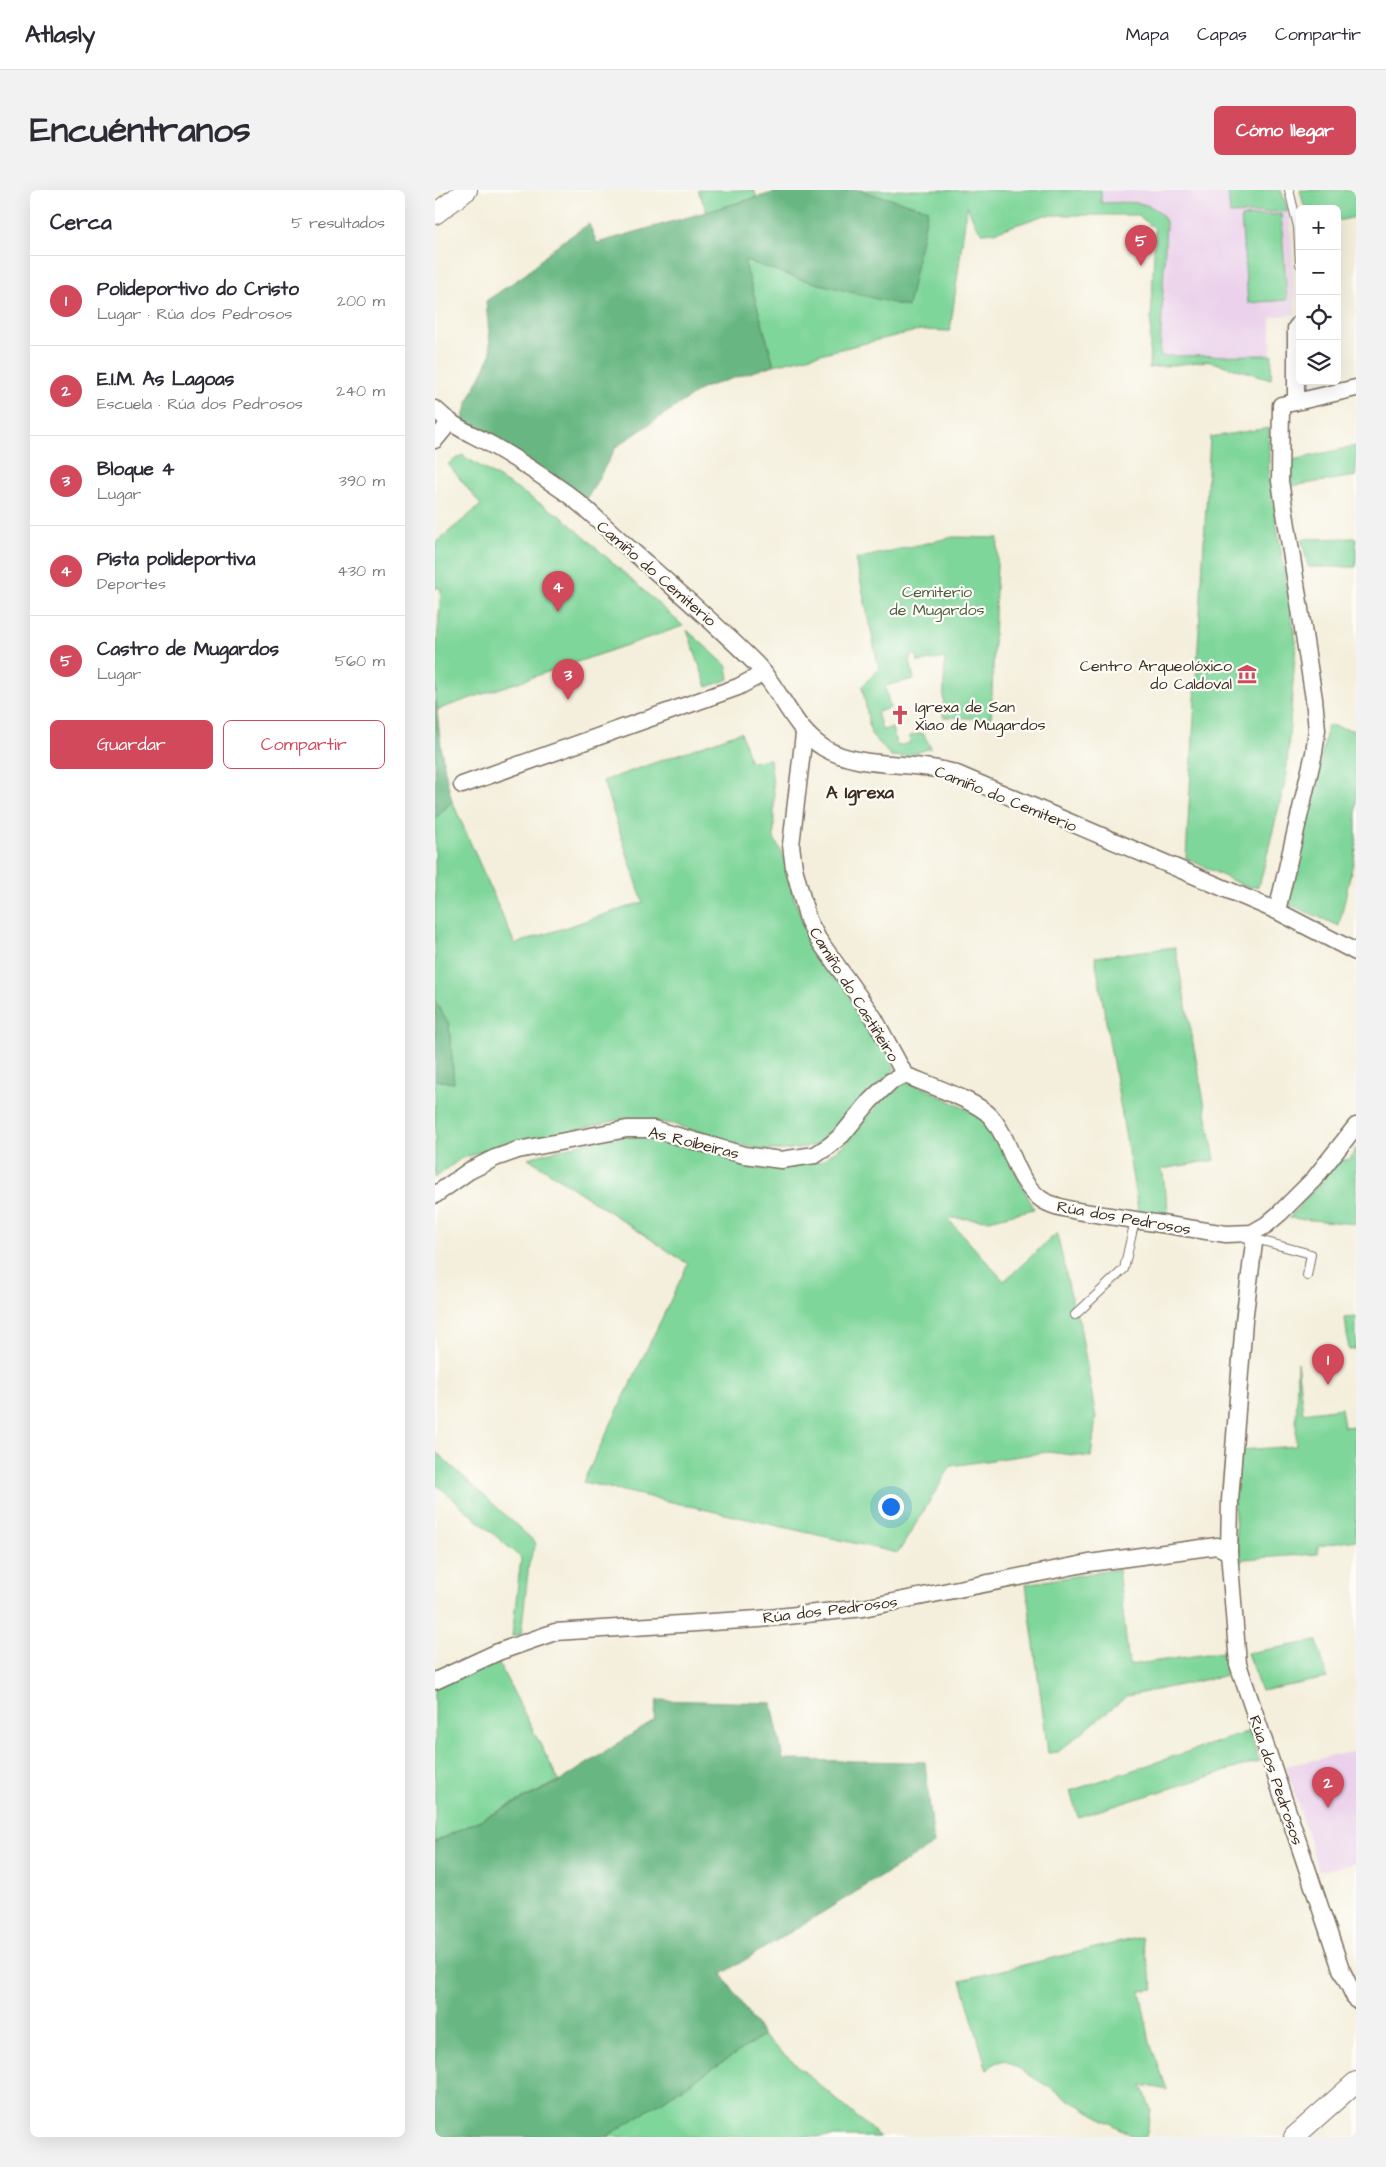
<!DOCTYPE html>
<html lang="es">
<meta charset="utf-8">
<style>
:root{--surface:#fff;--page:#f2f2f3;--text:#2b2b33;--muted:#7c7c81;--line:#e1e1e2;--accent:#d1495b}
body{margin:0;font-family:"Architects Daughter",sans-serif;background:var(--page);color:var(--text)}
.controls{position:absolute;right:15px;top:15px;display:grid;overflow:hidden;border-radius:8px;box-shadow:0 5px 20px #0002}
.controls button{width:45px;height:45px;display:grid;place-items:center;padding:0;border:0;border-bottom:1px solid var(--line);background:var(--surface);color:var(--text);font:25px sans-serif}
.you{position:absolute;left:455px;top:1316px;width:18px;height:18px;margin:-12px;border:4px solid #fff;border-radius:50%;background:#1a73e8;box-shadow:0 0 0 8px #1a73e833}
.badge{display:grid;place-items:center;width:32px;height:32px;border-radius:50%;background:var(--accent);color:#fff;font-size:16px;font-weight:700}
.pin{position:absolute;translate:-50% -41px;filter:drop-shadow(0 1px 2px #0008)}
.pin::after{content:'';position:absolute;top:26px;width:18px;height:15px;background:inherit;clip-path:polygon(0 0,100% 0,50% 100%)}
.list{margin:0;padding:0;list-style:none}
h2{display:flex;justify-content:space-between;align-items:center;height:65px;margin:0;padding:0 20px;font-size:21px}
h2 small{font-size:16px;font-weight:400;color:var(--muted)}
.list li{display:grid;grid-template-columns:32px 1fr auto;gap:15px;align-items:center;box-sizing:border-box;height:90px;padding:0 20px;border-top:1px solid var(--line)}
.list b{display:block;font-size:19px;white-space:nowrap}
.list p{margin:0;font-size:16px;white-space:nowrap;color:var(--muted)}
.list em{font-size:16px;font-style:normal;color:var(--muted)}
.actions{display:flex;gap:10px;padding:15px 20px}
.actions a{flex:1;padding:11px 0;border:1px solid var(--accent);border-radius:8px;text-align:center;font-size:18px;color:var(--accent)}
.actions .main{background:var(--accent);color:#fff}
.icon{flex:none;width:28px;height:28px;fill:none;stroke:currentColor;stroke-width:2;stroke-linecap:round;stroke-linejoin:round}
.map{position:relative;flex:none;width:921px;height:1947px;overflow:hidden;border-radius:8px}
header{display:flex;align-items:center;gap:30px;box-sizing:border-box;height:70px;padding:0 25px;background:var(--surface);border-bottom:1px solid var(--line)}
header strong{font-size:24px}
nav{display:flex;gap:28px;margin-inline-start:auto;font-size:18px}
.intro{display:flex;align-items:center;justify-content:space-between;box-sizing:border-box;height:120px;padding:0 30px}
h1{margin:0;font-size:35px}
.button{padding:12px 22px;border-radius:8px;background:var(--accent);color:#fff;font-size:18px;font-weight:700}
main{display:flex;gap:30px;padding:0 30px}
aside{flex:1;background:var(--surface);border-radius:8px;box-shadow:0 5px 20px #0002}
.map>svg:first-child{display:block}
.built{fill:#ebd1eb}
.green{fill:#7fd69a;stroke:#5d805c}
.forest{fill:#67b782;stroke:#517050}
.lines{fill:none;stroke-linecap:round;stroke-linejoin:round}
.service-casing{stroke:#7c6f60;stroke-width:10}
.minor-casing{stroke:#7c6f60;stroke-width:19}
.tertiary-casing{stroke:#7c6f60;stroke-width:22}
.service{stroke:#fff;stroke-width:8}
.minor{stroke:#fff;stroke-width:16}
.tertiary{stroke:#fff;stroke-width:20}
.labels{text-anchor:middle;stroke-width:4.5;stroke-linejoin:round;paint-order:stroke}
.street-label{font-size:16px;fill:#3b2a1e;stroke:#fdfcf7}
.park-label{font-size:16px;fill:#4f5e43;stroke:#fdfcf7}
.poi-label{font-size:16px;fill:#3b2a1e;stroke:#fdfcf7;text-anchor:end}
.neighbourhood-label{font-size:18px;font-weight:bold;fill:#3b2a1e;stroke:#fdfcf7}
</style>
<header>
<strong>Atlasly</strong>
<nav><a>Mapa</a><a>Capas</a><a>Compartir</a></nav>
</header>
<div class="intro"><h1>Encuéntranos</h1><a class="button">Cómo llegar</a></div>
<main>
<aside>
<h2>Cerca<small>5 resultados</small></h2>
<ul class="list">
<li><span class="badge">1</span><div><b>Polideportivo do Cristo</b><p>Lugar · Rúa dos Pedrosos</p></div><em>200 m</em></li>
<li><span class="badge">2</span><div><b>E.I.M. As Lagoas</b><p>Escuela · Rúa dos Pedrosos</p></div><em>240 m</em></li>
<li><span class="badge">3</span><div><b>Bloque 4</b><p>Lugar</p></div><em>390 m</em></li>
<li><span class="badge">4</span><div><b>Pista polideportiva</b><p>Deportes</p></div><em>430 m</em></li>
<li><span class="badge">5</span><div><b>Castro de Mugardos</b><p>Lugar</p></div><em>560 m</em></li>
</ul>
<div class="actions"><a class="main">Guardar</a><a>Compartir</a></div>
</aside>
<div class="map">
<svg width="921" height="1947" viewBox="0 0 921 1947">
<rect width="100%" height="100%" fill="#fdfcf7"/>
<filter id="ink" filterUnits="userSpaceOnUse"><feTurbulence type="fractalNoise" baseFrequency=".02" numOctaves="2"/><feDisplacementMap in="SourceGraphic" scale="10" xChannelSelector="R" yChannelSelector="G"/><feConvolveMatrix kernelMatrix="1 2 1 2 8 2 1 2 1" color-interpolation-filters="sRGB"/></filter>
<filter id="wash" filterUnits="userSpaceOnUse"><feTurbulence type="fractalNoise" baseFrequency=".0096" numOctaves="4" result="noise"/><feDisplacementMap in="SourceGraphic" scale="20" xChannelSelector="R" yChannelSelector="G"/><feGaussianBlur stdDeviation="1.12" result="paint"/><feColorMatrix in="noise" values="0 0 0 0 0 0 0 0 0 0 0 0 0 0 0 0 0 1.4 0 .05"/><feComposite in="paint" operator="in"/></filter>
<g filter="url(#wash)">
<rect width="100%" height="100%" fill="#f4efdc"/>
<g class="built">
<path d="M643 0H846L852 14 855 34 860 124 836 127V189L773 171 714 178 720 38 702 25H641Z"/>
<path d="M921 1561V1673L884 1682 851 1576Z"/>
</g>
<g class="green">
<path d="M263 0H319L322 7 272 22Z"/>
<path d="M422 0H666V13C690 13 719 7 731 32L725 166 837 165 836 189 773 171 714 178 720 38 702 25H610L560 42 547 43 541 36 532 16 515 141 485 140 339 175 308 69 365 89 492 20Z"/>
<path d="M793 0H846L853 21 795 24Z"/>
<path d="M865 0H921V27L902 31V19H870Z"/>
<path d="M846 24 852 110 813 113 806 27Z"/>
<path d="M834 238V287L861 453 851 588 825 693 822 697H811L751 668 775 247Z"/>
<path d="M921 256V286L857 296 853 271Z"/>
<path d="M27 265 127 327 248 436 1 520 0 482 6 398H0V353L46 315 13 274Z"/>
<path d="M518 347 563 348 556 529 508 527 510 468 483 472 482 465 474 466 479 489 450 496 455 518 442 522 447 540 457 538 462 556 475 553 474 546 488 543 496 558 468 567 456 566 436 544 427 496 444 479 421 369Z"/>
<path d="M921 348V377H873L867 349Z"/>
<path d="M252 440 292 476 294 489 272 497Z"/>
<path d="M893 535 921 541V659L904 736 851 713 869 650Z"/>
<path d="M306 542 315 572 335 569 339 604V648L352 673 351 684 372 744 443 842 460 879 421 916 398 942 384 955 350 960H328L288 951 238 934 192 928 62 957 25 969 0 988V890L19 893 14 834 0 811V629L17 611 80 754 208 712 168 591Z"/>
<path d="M740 757 780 970 727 979 735 1030 704 1025 660 767Z"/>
<path d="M469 893 485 896 545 926 559 940 599 1019 554 1030 516 1028 514 1030 569 1091 622 1043 639 1120 644 1130 661 1228 656 1267 612 1262 516 1276 463 1363 148 1292 253 1074 93 968 165 949 192 945 225 949 348 977 386 971 410 954 453 902Z"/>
<path d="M921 958V1034L854 1028 904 971 915 969Z"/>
<path d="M921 1127V1159L914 1160 910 1128Z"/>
<path d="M862 1172 868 1223 906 1218 909 1237 920 1236 921 1350 883 1356V1364L809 1369 803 1374 799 1310 806 1260 861 1256Z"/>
<path d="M0 1261 101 1353 94 1373 86 1444 77 1446 86 1368 0 1293Z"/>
<path d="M683 1379 694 1475 787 1462 793 1485 692 1506 623 1562 613 1563 591 1394Z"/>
<path d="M882 1451 892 1488 826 1501 812 1463Z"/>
<path d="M62 1470 124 1591 0 1652V1498Z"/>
<path d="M815 1541 824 1571 643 1627 635 1601Z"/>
<path d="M706 1747 719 1799 705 1801 715 1852 732 1900 707 1895 716 1920 711 1947H700L638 1912 570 1870 560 1873 552 1880 526 1790Z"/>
<path d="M328 1846 445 1947H171Z"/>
</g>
<g class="forest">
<path d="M348 0H422L493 19 473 117 365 89 309 70 339 175 268 198 181 257 153 307 145 310 28 232 33 211 56 165 51 111 92 83 121 56 154 34 162 53Z"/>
<path d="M0 476C1 522 5 567 17 611L0 629Z"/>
<path d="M0 811 14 834 19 893 0 890Z"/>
<path d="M222 1510 337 1513 348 1570 490 1572 499 1654 287 1784 328 1846 171 1947H0V1652L124 1592 219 1530Z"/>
</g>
</g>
<g filter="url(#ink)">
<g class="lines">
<defs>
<g id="service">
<path d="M854 0 863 37 865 74"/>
<path d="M820 1046 824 1050 876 1064 872 1086"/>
<path d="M640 1125 689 1079 700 1030"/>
</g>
<g id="minor">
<path d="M865 133 861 138V212L921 198"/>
<path d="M0 219C19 238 34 242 57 255 81 269 107 286 130 302 153 319 174 341 195 359 238 397 281 434 321 474 346 500 358 539 389 558 426 580 480 570 522 584L842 721 921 762"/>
<path d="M0 250 14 233"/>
<path d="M369 544 356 655 359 678 373 730 383 749 439 828 470 885"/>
<path d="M27 595 303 497 329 483"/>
<path d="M842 721 879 563 882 540 879 509 845 291 846 215 861 212"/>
<path d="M470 885C491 894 543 911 556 927 577 951 579 990 606 1009 615 1016 630 1018 642 1021L791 1044 817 1043 831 1035 845 1023 879 989 921 936"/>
<path d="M0 1005 34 981 60 968 83 960 192 939H218L309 965 346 970 380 965 394 956 407 945 435 911 456 891 470 885"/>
<path d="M817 1043 819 1053 809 1131 795 1310 794 1362 803 1474 906 1779 921 1810"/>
<path d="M0 1491 63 1462 120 1442 324 1429 428 1418 654 1373 782 1356 794 1362"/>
</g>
<g id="tertiary">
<path d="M0 24 32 0"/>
<path d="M859 1947 921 1892"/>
</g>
</defs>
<use href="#service" class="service-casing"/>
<use href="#minor" class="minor-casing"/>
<use href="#tertiary" class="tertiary-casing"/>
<use href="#service" class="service"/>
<use href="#minor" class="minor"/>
<use href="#tertiary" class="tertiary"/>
</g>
</g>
<defs>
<symbol id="museum-bare" viewBox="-9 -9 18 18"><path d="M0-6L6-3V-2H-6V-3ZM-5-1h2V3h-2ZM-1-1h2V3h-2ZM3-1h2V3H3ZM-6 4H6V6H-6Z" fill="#d1495b" stroke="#fdfcf7" stroke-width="2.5" paint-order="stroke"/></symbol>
<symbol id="church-bare" viewBox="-9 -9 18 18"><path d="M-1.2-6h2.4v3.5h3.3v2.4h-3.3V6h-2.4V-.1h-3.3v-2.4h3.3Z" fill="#d1495b" stroke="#fdfcf7" stroke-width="2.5" paint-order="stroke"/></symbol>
</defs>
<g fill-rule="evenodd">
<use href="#museum-bare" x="798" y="470" width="28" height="28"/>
<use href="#church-bare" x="451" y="511" width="28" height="28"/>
</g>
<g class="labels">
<g class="street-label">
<text transform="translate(222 383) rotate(41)" y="6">Camiño do Cemiterio</text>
<text transform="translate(571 608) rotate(22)" y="6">Camiño do Cemiterio</text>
<text transform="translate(420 804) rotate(58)" y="6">Camiño do Castiñeiro</text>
<text transform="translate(259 952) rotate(14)" y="6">As Roibeiras</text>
<text transform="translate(689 1027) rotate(10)" y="6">Rúa dos Pedrosos</text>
<text transform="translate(395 1419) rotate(-7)" y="6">Rúa dos Pedrosos</text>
<text transform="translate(842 1590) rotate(71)" y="6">Rúa dos Pedrosos</text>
</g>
<g class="park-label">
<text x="502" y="407">Cemiterio<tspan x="502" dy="18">de Mugardos</tspan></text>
</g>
<g class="poi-label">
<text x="797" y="481">Centro Arqueolóxico<tspan x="797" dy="18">do Caldoval</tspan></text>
<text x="480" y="522" text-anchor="start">Igrexa de San<tspan x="480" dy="18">Xiao de Mugardos</tspan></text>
</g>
<g class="neighbourhood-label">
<text x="425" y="608">A Igrexa</text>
</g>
</g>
</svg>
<div class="controls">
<button>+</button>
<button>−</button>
<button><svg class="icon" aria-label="locate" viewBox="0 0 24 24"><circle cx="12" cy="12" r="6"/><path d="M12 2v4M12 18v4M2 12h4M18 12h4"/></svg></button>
<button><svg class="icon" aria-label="layers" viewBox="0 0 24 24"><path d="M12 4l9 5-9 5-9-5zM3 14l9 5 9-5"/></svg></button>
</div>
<div class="you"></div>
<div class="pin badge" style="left:893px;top:1195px">1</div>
<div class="pin badge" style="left:893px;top:1618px">2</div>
<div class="pin badge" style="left:133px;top:510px">3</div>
<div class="pin badge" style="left:123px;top:422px">4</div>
<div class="pin badge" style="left:706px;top:76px">5</div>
</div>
</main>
